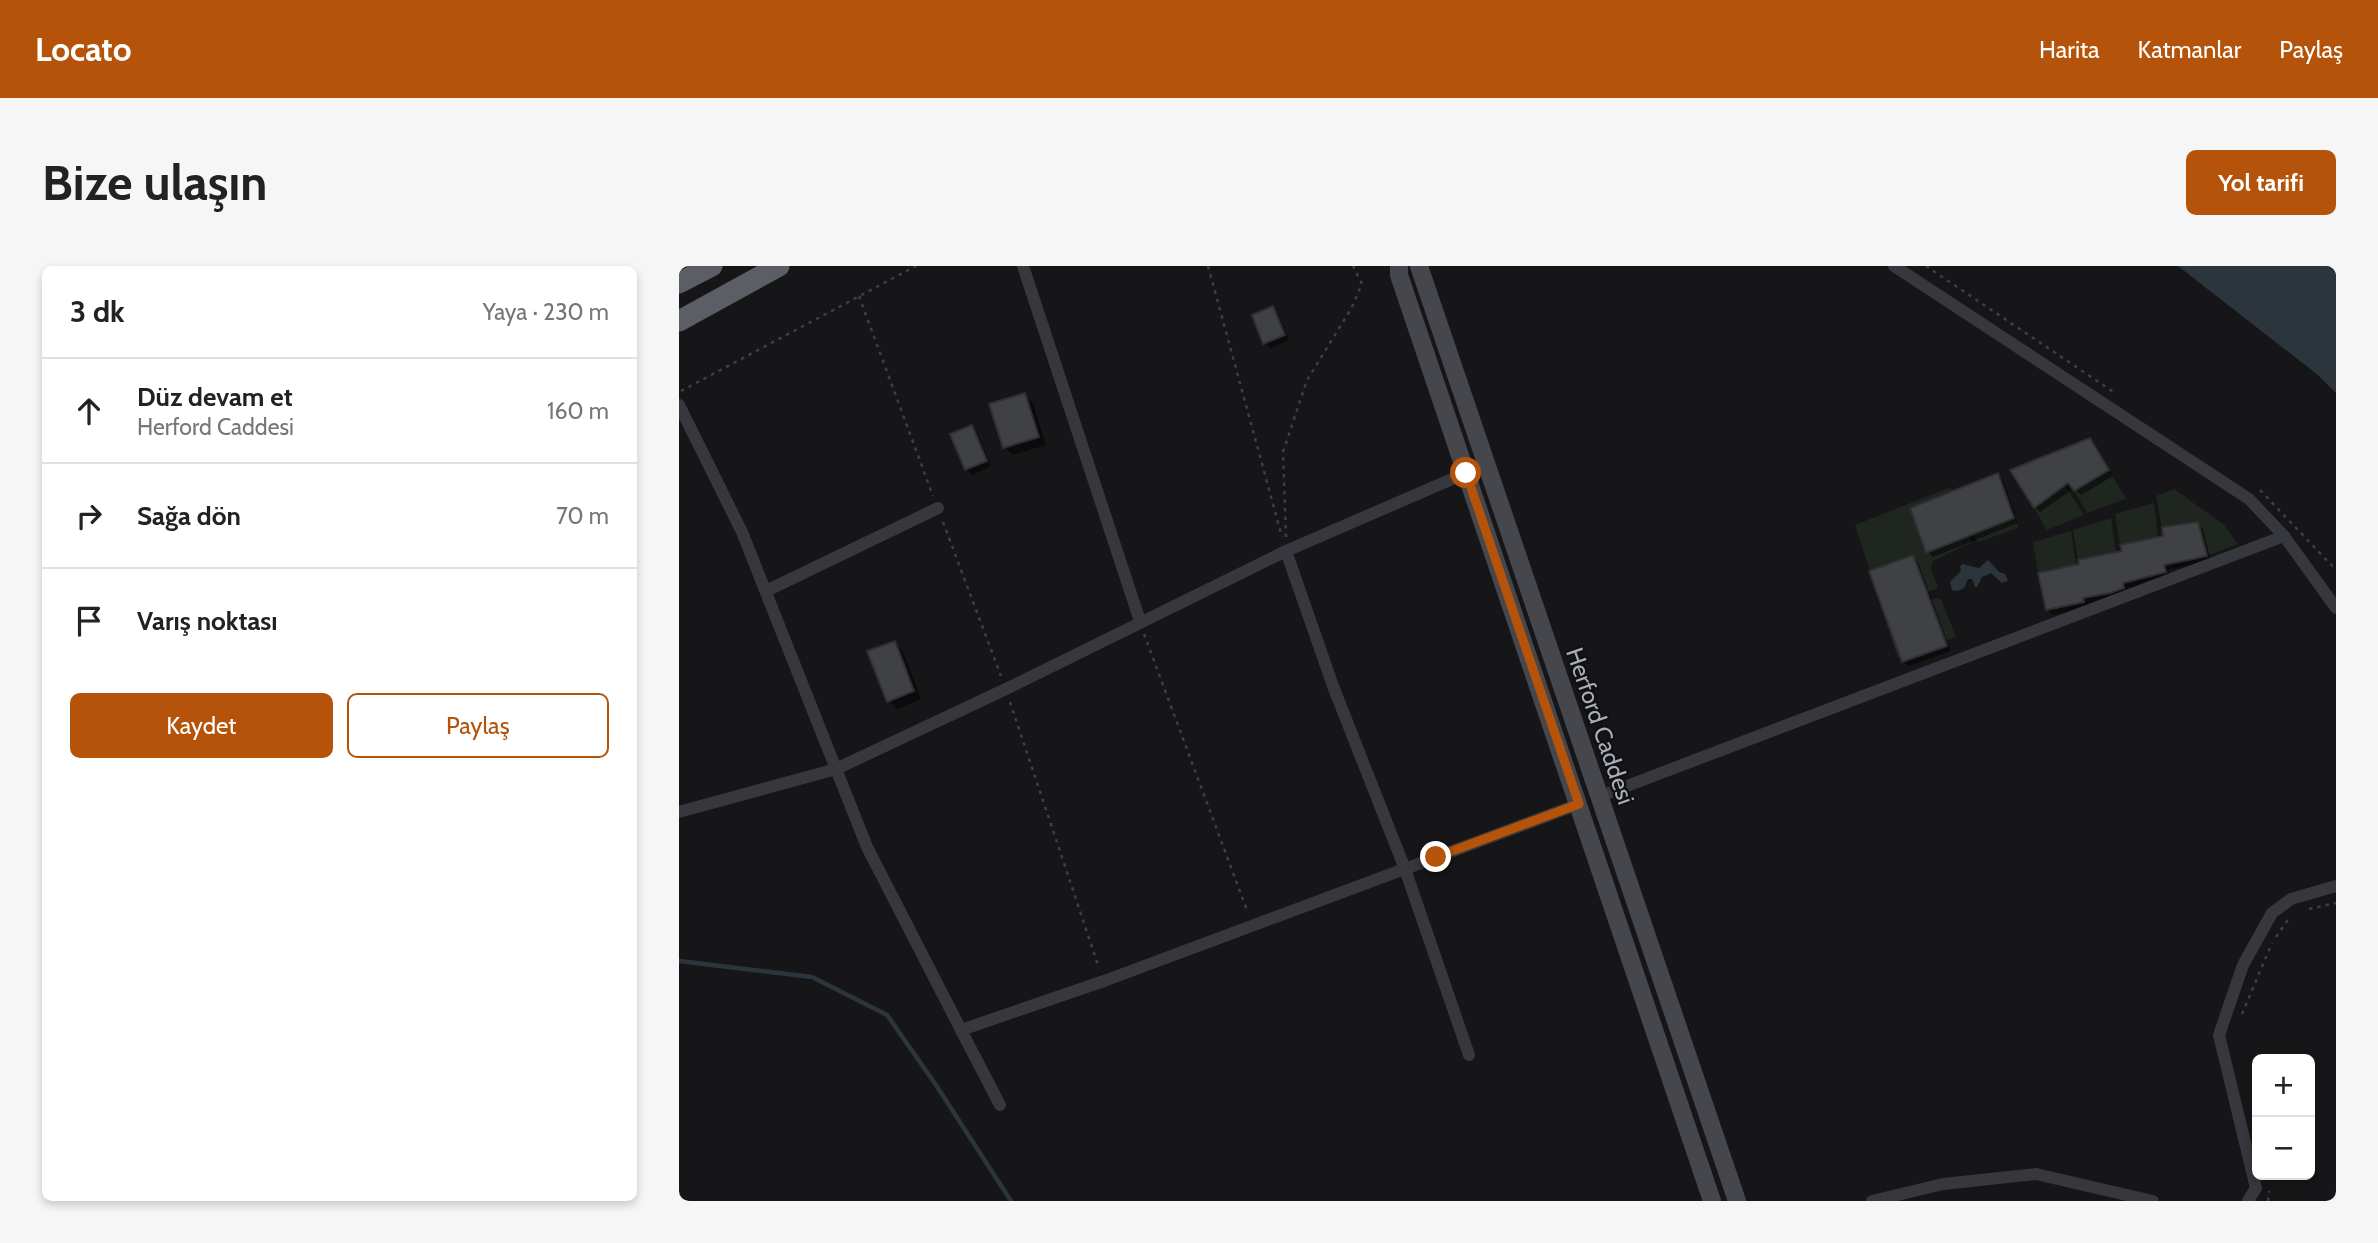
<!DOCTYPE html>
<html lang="tr">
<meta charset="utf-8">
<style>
:root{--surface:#fff;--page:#f6f6f6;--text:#222;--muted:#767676;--line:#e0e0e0;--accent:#b45309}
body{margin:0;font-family:Cabin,sans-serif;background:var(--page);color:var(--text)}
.controls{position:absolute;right:21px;bottom:21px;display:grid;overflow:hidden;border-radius:10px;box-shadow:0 4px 10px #0003}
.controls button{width:63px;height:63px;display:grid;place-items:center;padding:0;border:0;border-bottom:2px solid var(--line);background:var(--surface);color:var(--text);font:35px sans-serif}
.stop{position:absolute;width:21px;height:21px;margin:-16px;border:5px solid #b45309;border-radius:50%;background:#fff}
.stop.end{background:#b45309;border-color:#fff;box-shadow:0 2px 7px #0008}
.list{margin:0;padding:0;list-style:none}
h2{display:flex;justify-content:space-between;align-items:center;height:91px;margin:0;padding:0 28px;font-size:30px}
h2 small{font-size:23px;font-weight:400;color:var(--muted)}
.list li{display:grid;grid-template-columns:46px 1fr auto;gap:21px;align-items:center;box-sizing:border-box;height:105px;padding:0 28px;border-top:2px solid var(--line)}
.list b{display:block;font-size:26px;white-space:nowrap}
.list p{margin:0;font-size:23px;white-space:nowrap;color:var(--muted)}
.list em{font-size:23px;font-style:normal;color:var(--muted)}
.actions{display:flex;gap:14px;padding:21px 28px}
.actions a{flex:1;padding:16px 0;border:2px solid var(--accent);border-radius:10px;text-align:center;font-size:24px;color:var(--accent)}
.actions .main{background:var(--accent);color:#fff}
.icon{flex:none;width:38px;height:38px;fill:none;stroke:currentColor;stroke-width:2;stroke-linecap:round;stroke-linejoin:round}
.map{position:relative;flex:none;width:1657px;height:935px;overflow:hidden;border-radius:10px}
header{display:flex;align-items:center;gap:42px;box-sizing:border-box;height:98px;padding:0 35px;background:var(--accent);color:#fff}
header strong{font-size:33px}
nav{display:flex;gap:38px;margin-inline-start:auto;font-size:24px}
.intro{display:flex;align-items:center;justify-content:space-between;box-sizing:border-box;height:168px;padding:0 42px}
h1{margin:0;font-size:49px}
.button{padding:18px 32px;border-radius:10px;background:var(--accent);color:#fff;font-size:24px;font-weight:700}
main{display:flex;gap:42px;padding:0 42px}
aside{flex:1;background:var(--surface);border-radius:10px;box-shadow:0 4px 10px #0003}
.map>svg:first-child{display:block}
.green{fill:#1e261f}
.water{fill:#2c353c}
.shadow{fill:#0007}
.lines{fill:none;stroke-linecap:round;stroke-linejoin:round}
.stream{stroke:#2c353c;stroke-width:4.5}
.building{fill:#404145;stroke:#303034;stroke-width:2}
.path{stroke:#3d3f44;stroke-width:2.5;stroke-dasharray:3.5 5;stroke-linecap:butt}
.minor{stroke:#37383d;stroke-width:12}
.secondary{stroke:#45474d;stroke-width:18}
.trunk{stroke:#5b5e65;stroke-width:21}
.route{stroke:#b45309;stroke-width:9}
.labels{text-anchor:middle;stroke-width:5;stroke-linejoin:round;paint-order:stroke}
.street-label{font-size:24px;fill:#a8adb8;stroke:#111113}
</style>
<header>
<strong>Locato</strong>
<nav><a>Harita</a><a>Katmanlar</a><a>Paylaş</a></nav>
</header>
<div class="intro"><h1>Bize ulaşın</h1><a class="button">Yol tarifi</a></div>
<main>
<aside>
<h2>3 dk<small>Yaya · 230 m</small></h2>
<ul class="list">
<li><svg class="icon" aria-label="ahead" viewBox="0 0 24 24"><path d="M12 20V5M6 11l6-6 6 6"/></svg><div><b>Düz devam et</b><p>Herford Caddesi</p></div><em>160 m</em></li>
<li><svg class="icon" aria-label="right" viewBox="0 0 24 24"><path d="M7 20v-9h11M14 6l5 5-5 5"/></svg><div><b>Sağa dön</b></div><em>70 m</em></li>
<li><svg class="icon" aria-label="arrive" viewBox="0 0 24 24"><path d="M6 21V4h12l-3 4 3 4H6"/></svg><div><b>Varış noktası</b></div></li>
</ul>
<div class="actions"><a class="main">Kaydet</a><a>Paylaş</a></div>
</aside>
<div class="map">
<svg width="1657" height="935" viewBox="0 0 1657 935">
<rect width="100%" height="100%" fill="#161618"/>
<g class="green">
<path d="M1430 204 1447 233 1408 247 1395 225Z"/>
<path d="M1386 219 1405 249 1368 264 1355 242Z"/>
<path d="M1272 221 1292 273 1291 277 1254 295 1252 303 1259 322 1204 344 1176 259Z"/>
<path d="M1495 223 1545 259 1559 278 1528 290 1519 256 1483 261 1477 230Z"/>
<path d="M1475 237 1479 271 1441 279 1436 248Z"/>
<path d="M1335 252 1339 259 1338 262 1300 276 1296 273 1295 266Z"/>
<path d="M1432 252 1437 286 1399 294 1394 264Z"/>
<path d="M1392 265 1397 299 1359 307 1354 276Z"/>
<path d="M1258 332 1262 333 1277 371 1219 392 1205 349Z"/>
</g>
<g class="water">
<path d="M1499 0H1657V127L1639 109Z"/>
<path d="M1309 294 1320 306 1326 308 1329 315 1323 317 1312 307 1303 311 1298 321H1296L1293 313H1289L1285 322 1279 325 1273 324 1271 316 1282 305 1281 301 1283 298 1300 302Z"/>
</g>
<g class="shadow">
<path d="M594 42 599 48 610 74 591 82 586 77Z"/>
<path d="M345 129 354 137 367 179 334 189 325 181Z"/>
<path d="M293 161 298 166 312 200 293 209 288 203Z"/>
<path d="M1411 174 1434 210 1402 229 1395 222 1361 246 1356 241Z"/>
<path d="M1318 209 1324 214 1339 257 1254 291 1249 286Z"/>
<path d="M1519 258 1524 263 1532 295 1490 304 1491 311 1448 323 1449 327 1409 338V341L1374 349 1368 343 1402 299 1445 286Z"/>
<path d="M1234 291 1239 296 1272 385 1230 400 1224 395Z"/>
<path d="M215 377 224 385 242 433 218 443 210 435Z"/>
</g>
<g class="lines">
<path class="stream" d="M0 695 133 711 208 749 257 819 332 935"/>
</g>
<g class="building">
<path d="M594 40 606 69 584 78 573 49Z"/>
<path d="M346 127 360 171 324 182 310 138Z"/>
<path d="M293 159 308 195 286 204 271 168Z"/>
<path d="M1411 172 1430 204 1395 225 1389 217 1355 242 1331 204Z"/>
<path d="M1319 207 1335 252 1247 287 1231 242Z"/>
<path d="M1519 256 1528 290 1485 299 1487 306 1444 317 1445 322 1431 327 1404 332 1405 336 1367 344 1359 307 1400 298 1399 294 1443 285 1441 279 1484 270 1483 261Z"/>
<path d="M1234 289 1268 380 1223 396 1190 305Z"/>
<path d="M216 375 235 425 208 436 188 385Z"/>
</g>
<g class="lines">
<g class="path">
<path d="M529 0 603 271"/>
<path d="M1247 0 1436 127"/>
<path d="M180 30 254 230"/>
<path d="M2 125 237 0"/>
<path d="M1581 224 1657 304"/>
<path d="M264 256 322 410"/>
<path d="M607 271 604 186 628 114 672 43 683 18 674 0"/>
<path d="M465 368 569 647"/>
<path d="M331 436 420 702"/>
<path d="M1630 643 1657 637"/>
<path d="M1597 671 1611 651"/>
<path d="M1563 748 1593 677"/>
<path d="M1589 935 1590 925"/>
</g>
<g class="minor">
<path d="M344 0 461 355"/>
<path d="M0 139 63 266 188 581 282 764 425 715 900 538"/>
<path d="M1605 270 1657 342"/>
<path d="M607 285 654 420 726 603 790 789"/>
<path d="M87 325 259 242"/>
<path d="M919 531 1605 270 1570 233 1215 0"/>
<path d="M0 546 157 503 327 423 607 285 787 207"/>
<path d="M282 764 321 839"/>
<path d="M1193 935 1264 918 1357 908 1474 935"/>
<path d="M1569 935 1577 922 1540 769 1564 699 1593 647 1612 633 1657 620"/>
</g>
<g class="secondary">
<path d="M720 0V9L1033 935"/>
<path d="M740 0 1058 935"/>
</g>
<g class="trunk">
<path d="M0 17 33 0"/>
<path d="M0 55 100 0"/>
</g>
</g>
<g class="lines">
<path class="route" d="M757 591 900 538 787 207"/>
</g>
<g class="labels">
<g class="street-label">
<text transform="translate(921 460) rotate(71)" y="8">Herford Caddesi</text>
</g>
</g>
</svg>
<div class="controls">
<button>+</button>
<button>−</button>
</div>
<div class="stop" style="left:787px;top:207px"></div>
<div class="stop end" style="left:757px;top:591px"></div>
</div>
</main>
